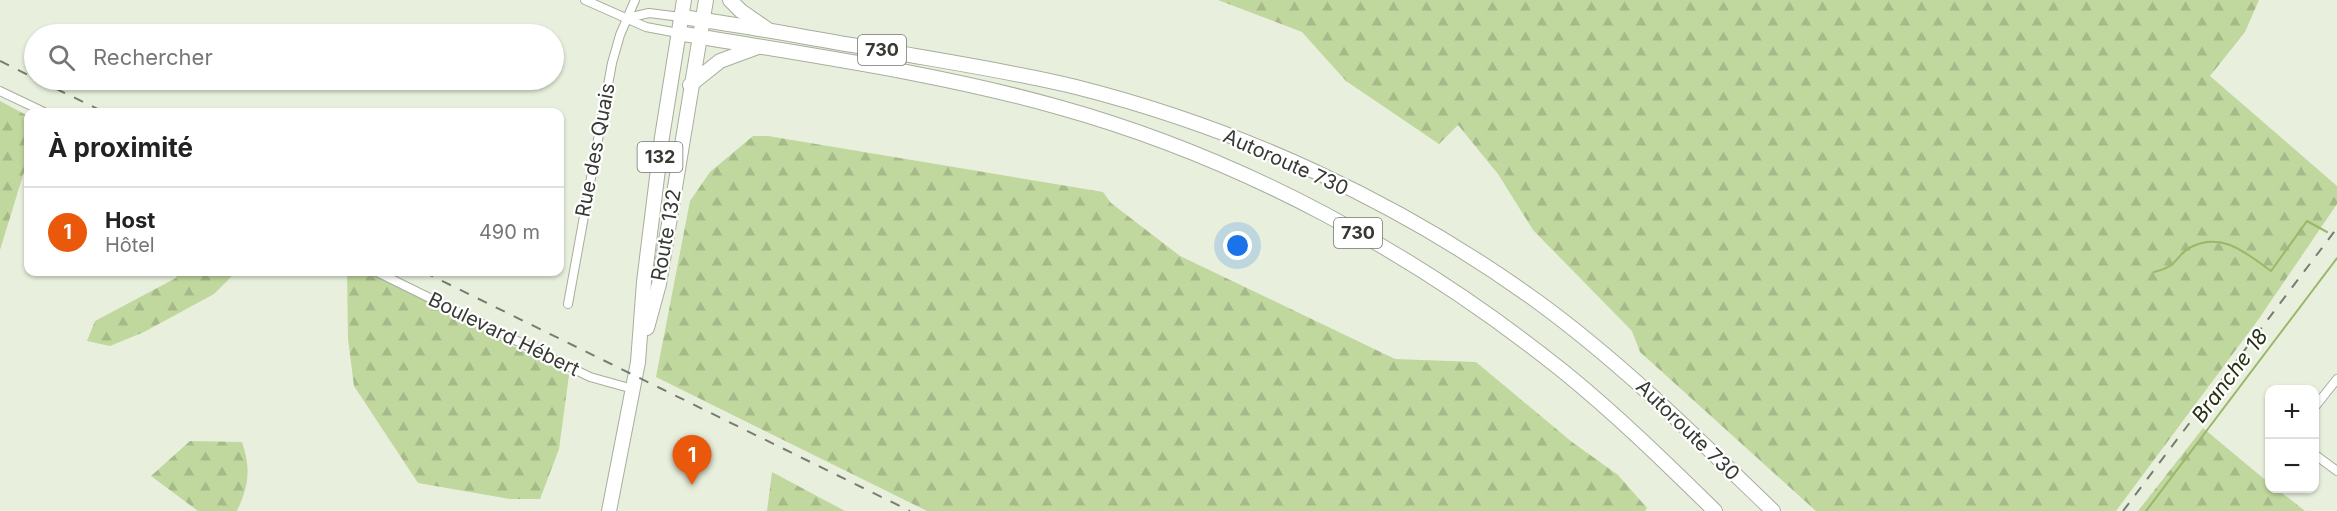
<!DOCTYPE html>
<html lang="fr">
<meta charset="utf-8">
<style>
:root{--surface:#fff;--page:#f6f6f6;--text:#222;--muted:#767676;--line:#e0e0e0;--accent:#ea580c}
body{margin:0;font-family:Inter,sans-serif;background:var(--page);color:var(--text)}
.controls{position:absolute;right:18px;bottom:18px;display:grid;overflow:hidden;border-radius:12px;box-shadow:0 2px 4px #0004}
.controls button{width:54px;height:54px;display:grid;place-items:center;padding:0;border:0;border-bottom:2px solid var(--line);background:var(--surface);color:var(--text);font:30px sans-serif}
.you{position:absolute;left:1238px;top:246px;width:21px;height:21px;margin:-15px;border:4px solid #fff;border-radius:50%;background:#1a73e8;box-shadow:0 0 0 9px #1a73e833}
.badge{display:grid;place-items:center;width:39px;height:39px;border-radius:50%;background:var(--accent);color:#fff;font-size:20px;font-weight:700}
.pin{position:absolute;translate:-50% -50px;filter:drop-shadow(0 2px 3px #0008)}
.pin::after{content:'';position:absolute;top:32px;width:21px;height:18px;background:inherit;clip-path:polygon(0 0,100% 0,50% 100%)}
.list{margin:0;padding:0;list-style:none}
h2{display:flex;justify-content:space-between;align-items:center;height:78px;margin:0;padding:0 24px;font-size:26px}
h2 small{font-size:20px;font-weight:400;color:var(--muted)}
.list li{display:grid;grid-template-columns:39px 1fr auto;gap:18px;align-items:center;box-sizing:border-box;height:90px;padding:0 24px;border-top:2px solid var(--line)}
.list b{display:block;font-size:22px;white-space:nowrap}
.list p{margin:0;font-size:20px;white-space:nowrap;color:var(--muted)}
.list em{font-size:20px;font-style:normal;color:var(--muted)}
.icon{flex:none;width:33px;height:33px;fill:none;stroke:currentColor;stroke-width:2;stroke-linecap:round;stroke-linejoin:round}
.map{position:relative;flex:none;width:2337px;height:511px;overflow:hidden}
.search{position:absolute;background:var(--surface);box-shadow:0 2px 4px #0004;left:24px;top:24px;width:540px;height:66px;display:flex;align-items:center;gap:15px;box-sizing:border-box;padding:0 21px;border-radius:33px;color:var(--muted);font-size:22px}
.panel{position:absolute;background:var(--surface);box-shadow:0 2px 4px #0004;left:24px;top:108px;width:540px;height:168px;border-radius:12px}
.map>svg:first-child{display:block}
.forest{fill:url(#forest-firs)}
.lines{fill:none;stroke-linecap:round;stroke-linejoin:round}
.stream{stroke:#9ab76a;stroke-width:2}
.street-casing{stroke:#a6ae9c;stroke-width:10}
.highway-casing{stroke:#a6ae9c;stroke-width:16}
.street{stroke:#fff;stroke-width:8}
.highway{stroke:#fff;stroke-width:14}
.rail{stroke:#777c71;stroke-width:2;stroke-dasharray:10 10;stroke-linecap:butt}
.labels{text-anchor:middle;stroke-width:4.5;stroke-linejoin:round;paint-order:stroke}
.shield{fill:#fff;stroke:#737570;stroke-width:1.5}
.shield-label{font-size:18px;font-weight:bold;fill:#373a33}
.street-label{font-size:20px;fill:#373a33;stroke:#fff}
.water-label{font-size:21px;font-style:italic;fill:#263211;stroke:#fff}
</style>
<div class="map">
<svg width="2337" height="511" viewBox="0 0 2337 511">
<defs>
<pattern id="forest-firs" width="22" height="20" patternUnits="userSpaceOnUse" patternTransform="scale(1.5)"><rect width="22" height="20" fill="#c0d79e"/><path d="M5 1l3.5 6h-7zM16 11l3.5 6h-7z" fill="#a6b989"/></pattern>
</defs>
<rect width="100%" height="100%" fill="#e8f0dd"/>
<g class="forest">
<path d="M1218 0H2259L2245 32 2210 76 2337 186V204L2258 320 2116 511H1816L1640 352 1632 331 1533 230 1498 174 1458 125 1439 144 1346 81 1302 32Z"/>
<path d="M0 101 28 116V159L0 250Z"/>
<path d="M753 136H768L1103 192 1111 203 1180 256 1395 359 1476 362 1572 442 1618 475 1647 508 1645 511H927L656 377 690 201 710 172Z"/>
<path d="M178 272H236L214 294 144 332 110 346 87 341 95 321 176 278Z"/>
<path d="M347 272H370L569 375 559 449 540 499H510L418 483 354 386 348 339Z"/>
<path d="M2203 428 2269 483 2270 488 2277 489 2305 511H2138Z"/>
<path d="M190 441 242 442C251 469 249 485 237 511H198L151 476Z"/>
<path d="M772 472 845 511H767Z"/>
</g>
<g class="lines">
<g class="stream">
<path d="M2154 272C2180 266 2175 255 2191 247 2223 231 2247 254 2271 271L2307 221 2327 232"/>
<path d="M2146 511 2337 258"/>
</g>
<defs>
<g id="street">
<path d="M585 0 646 27 678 33"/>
<path d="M627 18 649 13 681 17"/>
<path d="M0 91 44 112"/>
<path d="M377 272 590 377 633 389"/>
<path d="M568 304 612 63 620 35 635 0"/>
<path d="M2314 408 2337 379"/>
<path d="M2314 454 2337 471"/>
</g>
<g id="highway">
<path d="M730 0 741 11 767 29"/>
<path d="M681 17C743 25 803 37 864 47 935 60 1006 70 1076 87 1242 129 1400 202 1538 302 1623 364 1697 438 1773 511"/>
<path d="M678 33C806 55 934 72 1058 107 1242 158 1416 253 1564 372 1617 415 1666 463 1715 511"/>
<path d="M690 85 720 61 758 47"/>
<path d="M647 328 659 284 706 0"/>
<path d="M609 511 638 362 644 282 662 137 684 0"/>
</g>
</defs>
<use href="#street" class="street-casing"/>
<use href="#highway" class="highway-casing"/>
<use href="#street" class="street"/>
<use href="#highway" class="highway"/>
<g class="rail">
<path d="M0 61 34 78"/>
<path d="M38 80 104 112"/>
<path d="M424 272 910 511"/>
<path d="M2123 511 2337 228"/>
</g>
</g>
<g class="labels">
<g class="shield">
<rect x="858" y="35" width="48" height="30" rx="4.5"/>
<rect x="637.5" y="142" width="45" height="30" rx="4.5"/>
<rect x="1334" y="218" width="48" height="30" rx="4.5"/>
</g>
<g class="shield-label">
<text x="882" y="56">730</text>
<text x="660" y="163">132</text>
<text x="1358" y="239">730</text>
</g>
<g class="street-label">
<text transform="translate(595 150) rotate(-79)" y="7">Rue des Quais</text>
<text transform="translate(1286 162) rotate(24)" y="7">Autoroute 730</text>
<text transform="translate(666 235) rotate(-80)" y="7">Route 132</text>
<text transform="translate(504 334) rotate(26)" y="7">Boulevard Hébert</text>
<text transform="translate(1688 430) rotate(44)" y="7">Autoroute 730</text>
</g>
<g class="water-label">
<text transform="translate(2230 376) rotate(-53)" y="7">Branche 18</text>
</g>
</g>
</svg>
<div class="controls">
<button>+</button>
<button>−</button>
</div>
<div class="you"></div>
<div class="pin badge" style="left:692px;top:485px">1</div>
<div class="search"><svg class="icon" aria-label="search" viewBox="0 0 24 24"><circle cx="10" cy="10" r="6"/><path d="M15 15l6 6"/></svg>Rechercher</div>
<section class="panel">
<h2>À proximité<small></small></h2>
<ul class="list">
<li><span class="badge">1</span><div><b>Host</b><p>Hôtel</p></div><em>490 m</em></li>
</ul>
</section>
</div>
